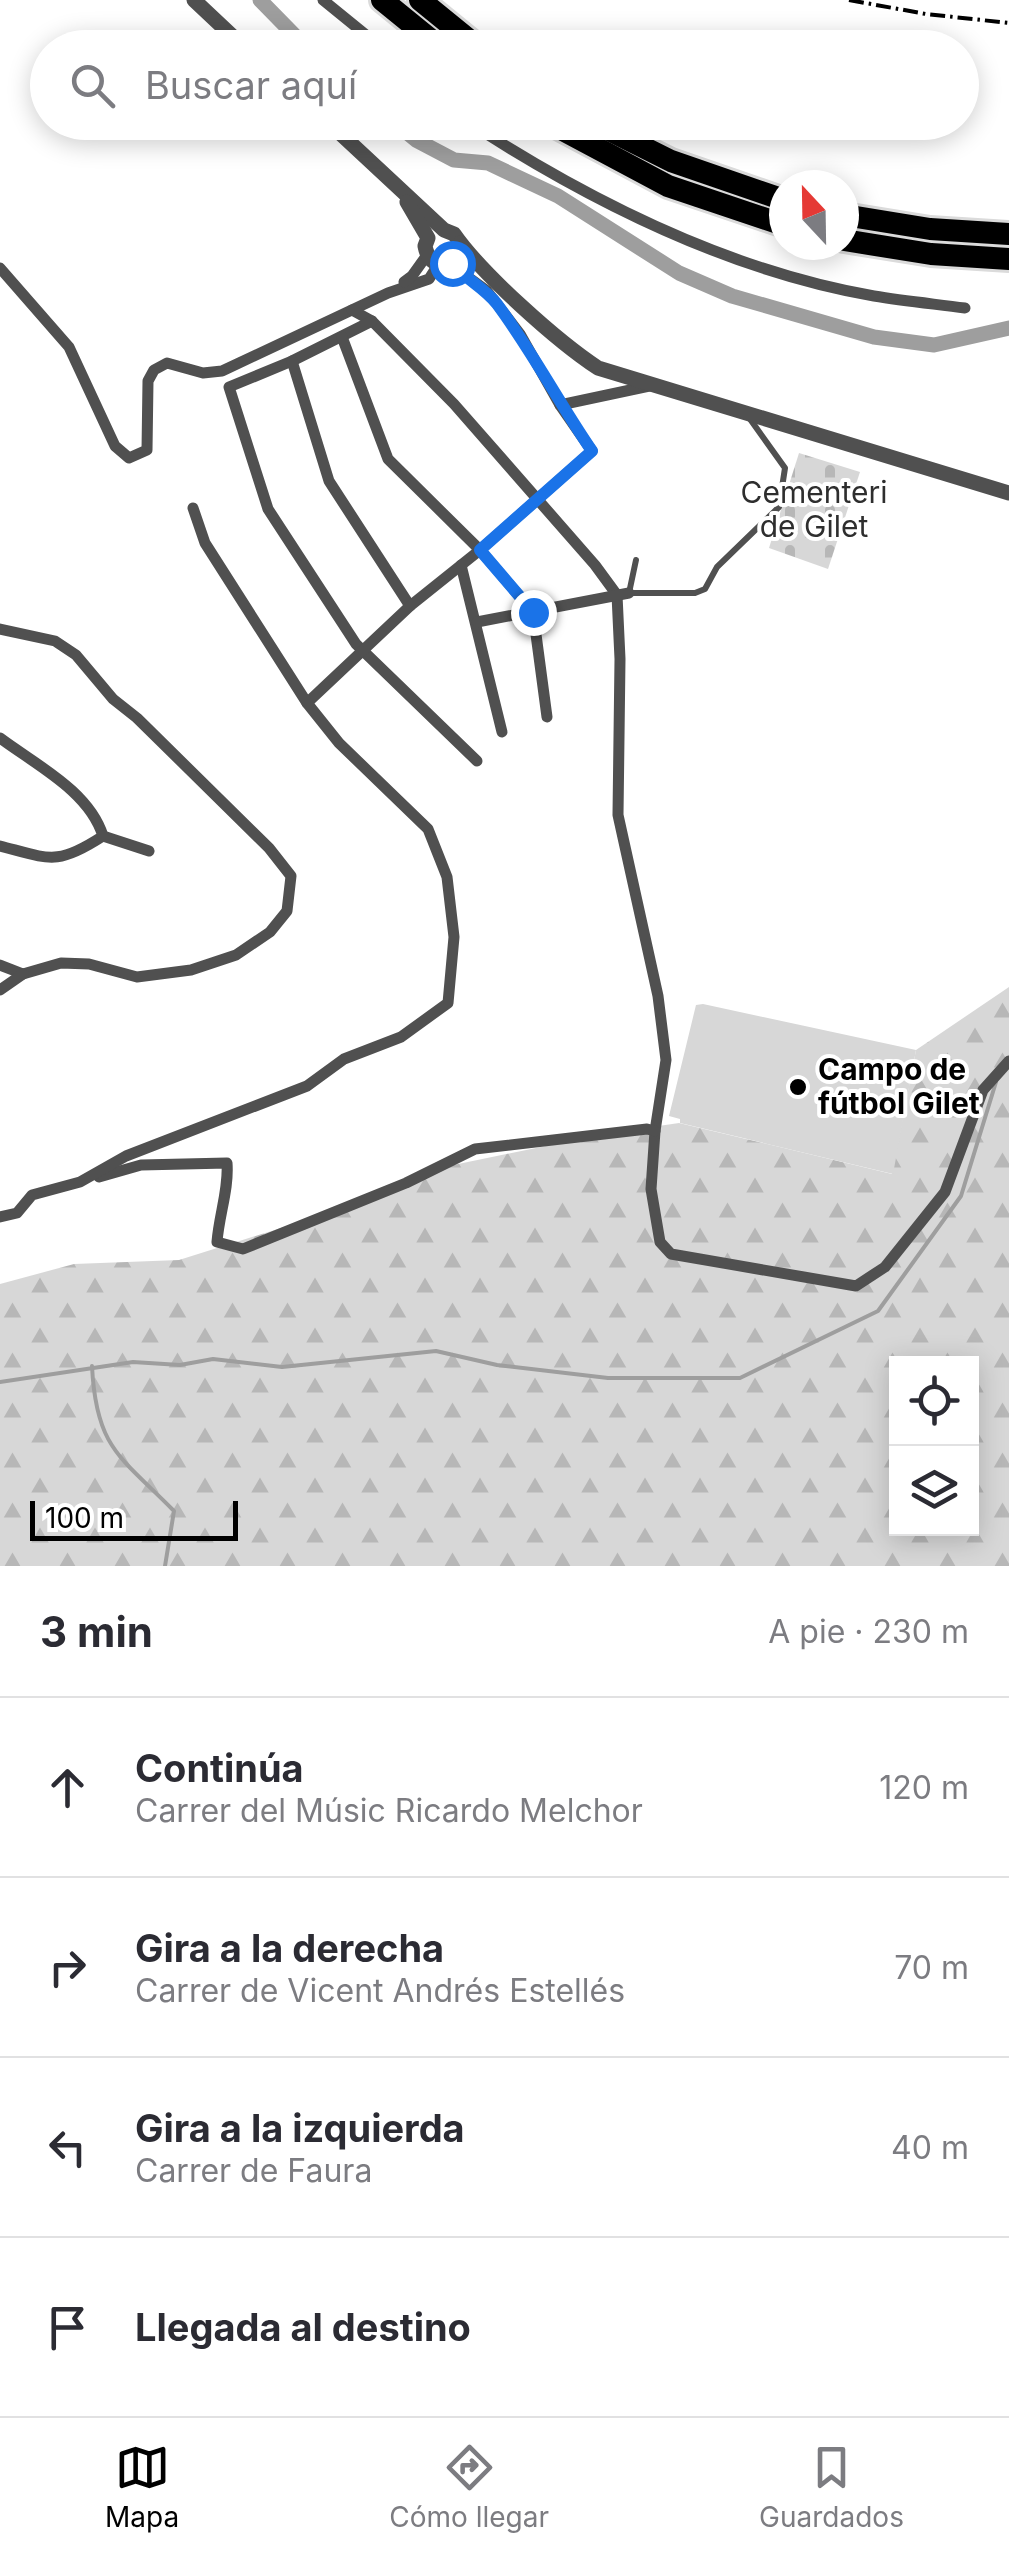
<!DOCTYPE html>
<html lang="es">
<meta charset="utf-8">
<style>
:root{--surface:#fff;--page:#f2f2f3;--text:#2b2b33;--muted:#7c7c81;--line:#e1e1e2;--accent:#000}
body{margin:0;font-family:Inter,sans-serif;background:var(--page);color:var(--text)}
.controls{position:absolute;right:30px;bottom:30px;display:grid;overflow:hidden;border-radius:0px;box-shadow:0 5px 25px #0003}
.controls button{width:90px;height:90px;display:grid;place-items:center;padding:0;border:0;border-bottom:2px solid var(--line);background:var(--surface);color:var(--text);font:50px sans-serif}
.compass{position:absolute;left:769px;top:170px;width:90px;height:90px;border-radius:50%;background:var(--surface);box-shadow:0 5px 25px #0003;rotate:338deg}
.scale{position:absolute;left:30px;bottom:25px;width:208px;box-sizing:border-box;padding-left:10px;border:5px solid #000;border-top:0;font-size:28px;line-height:35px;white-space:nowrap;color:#000;-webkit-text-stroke:8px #fff;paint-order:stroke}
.stop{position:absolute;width:30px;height:30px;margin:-22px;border:8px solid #1a73e8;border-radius:50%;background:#fff}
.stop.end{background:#1a73e8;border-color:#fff;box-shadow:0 2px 10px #0008}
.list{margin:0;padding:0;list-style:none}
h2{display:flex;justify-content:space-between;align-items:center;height:130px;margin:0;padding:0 40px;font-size:42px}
h2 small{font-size:32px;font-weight:400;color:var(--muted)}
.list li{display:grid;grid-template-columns:65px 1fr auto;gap:30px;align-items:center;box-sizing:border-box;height:180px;padding:0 40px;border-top:2px solid var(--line)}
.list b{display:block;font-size:38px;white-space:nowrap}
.list p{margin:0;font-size:32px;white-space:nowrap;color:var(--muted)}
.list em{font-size:32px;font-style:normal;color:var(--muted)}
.icon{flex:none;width:55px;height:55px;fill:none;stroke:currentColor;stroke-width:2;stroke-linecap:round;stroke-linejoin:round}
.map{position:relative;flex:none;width:1009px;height:1566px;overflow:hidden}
.search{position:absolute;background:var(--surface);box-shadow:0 5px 25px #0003;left:30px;right:30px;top:30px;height:110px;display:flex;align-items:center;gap:25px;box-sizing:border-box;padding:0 35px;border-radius:55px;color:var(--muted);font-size:38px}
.sheet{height:850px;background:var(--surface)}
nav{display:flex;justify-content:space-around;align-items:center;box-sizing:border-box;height:140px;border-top:2px solid var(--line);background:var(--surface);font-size:28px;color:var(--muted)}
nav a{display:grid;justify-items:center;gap:5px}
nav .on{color:var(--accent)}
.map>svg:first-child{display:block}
.forest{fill:url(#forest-firs);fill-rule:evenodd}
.cemetery{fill:url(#cemetery-stones)}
.garden{fill:#d7d7d7}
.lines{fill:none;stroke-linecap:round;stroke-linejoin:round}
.stream{stroke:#9e9e9e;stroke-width:4}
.canal{stroke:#9e9e9e;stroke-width:15}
.motorway-casing{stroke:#dbdbdb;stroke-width:28}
.service{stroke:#505050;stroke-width:6}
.minor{stroke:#505050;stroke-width:11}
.tertiary{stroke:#505050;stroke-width:15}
.motorway{stroke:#000;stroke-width:22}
.rail{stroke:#000;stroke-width:4;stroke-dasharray:15 5 2.5 5;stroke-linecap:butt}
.route{stroke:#1a73e8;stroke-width:12}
.poi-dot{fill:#000;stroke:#fff;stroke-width:4}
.labels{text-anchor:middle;stroke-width:8;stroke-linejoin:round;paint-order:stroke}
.park-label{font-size:30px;fill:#2e2e2e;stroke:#fff}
.poi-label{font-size:30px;font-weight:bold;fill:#000;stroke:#fff;text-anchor:start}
</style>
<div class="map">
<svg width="1009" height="1566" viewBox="0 0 1009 1566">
<defs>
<pattern id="forest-firs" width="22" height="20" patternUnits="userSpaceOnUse" patternTransform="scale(2.5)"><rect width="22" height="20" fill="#d7d7d7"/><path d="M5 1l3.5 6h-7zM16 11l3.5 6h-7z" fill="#b7b7b7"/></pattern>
<pattern id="cemetery-stones" width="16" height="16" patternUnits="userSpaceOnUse" patternTransform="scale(2.5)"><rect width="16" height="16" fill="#d7d7d7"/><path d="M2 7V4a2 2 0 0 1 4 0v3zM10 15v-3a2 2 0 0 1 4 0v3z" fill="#b7b7b7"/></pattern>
</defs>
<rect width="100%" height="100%" fill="#fff"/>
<path class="forest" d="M1009 987V1566H0V1284L74 1264 179 1260 357 1204 434 1169 604 1134 679 1123 892 1174 916 1050ZM896 1364H972V1528H896Z"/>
<path class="cemetery" d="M799 453 860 472 828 569 769 548Z"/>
<path class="garden" d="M703 1004 916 1050 893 1174 680 1123V1119L669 1116 696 1005Z"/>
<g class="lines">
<g class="stream">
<path d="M92 1366C96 1449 121 1457 174 1511L165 1566"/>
<path d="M0 1382 133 1362 180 1365 213 1359 282 1367 436 1351 497 1365 608 1378H740L878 1311 961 1196 996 1082"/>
</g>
<g class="canal">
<path d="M260 0 307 48"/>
<path d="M394 122 416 140 454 160 488 163 558 196 679 273 732 296 874 337 934 345 1009 328"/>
</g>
<defs>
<g id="motorway">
<path d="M382 0 441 48"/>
<path d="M420 0 479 48"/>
<path d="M548 122 668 186 784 225"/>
<path d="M593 122 671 161 784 200"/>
<path d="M844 215 930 229 1009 234"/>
<path d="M844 240 931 254 1009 259"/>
</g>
</defs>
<use href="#motorway" class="motorway-casing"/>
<path class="service" d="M636 560 629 593H695L705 589 717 567 779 507 785 468 750 419"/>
<g class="minor">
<path d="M323 0 382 48"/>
<path d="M468 122C591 202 729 271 874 296 904 301 935 304 965 308"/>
<path d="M0 268 69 347 115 446 129 458 147 450 148 381 154 370 167 363 203 373 222 371 388 293 429 279 438 265"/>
<path d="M404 282 412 276 427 255"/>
<path d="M352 310 372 321 454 404 595 565 617 595 620 659 618 815 658 996 666 1060 655 1131 651 1189 660 1242 671 1254 856 1286 885 1267 945 1192 983 1090 1009 1061"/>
<path d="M372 321 292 361 229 387 268 509 356 644 477 761"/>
<path d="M342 337 388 459 480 550 533 612 547 717"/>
<path d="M292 361 329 481 410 606"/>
<path d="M560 405 654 385"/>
<path d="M461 565 502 732"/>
<path d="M477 622 629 593"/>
<path d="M0 629 55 641 76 655 113 699 137 718 269 848 291 876 287 911 270 932 236 955 191 970 137 977 89 964 61 963 23 974 0 965"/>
<path d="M307 703 410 606 480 550 592 451 560 405 520 334 487 291 450 264"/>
<path d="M0 738C36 765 89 791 103 836 57 866 50 859 0 846"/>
<path d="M103 836 149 851"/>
<path d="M0 990 23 974"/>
<path d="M99 1177 141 1165 227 1163C229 1189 219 1215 217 1242L243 1249 406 1183 475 1149 647 1129 655 1131"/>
<path d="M0 1217 17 1213 32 1195 80 1182 126 1156 307 1086 344 1059 401 1037 448 1003 454 937 447 877 428 829 339 743 307 703 205 543 193 508"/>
</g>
<g class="tertiary">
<path d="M194 0 245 48"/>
<path d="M328 122 444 230 454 234C482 274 557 341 598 368L1009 493"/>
<path d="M407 202 428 238 425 246C428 262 437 267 452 263L460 254V243"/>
</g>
<use href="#motorway" class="motorway"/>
<path class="rail" d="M849 0 926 14 1009 23"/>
</g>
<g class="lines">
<path class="route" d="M452 263C460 275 485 288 497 304 532 351 559 403 592 451L480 550 533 612"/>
</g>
<circle class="poi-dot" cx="798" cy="1087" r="10"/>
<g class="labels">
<g class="park-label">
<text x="814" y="503">Cementeri<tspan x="814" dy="34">de Gilet</tspan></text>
</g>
<g class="poi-label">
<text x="818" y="1080">Campo de<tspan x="818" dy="34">fútbol Gilet</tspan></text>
</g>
</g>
</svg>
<div class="controls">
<button><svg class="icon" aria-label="locate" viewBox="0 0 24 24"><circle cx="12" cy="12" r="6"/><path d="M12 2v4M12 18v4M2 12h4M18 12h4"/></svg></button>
<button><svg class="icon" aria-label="layers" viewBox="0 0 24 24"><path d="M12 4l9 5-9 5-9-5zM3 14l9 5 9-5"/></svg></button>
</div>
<svg class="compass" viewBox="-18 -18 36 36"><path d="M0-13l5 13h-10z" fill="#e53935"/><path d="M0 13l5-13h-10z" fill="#7c7c81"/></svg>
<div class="scale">100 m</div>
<div class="stop" style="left:452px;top:263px"></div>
<div class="stop end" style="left:533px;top:612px"></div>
<div class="search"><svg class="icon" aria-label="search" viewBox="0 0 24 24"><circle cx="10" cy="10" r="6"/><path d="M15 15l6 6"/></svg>Buscar aquí</div>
</div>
<section class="sheet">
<h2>3 min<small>A pie · 230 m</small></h2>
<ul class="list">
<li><svg class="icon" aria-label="ahead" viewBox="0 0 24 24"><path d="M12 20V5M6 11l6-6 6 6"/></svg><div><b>Continúa</b><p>Carrer del Músic Ricardo Melchor</p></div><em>120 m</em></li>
<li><svg class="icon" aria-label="right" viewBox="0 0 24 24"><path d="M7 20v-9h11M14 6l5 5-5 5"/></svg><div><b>Gira a la derecha</b><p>Carrer de Vicent Andrés Estellés</p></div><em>70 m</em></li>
<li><svg class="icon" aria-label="left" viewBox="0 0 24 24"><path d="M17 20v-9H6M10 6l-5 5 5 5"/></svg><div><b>Gira a la izquierda</b><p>Carrer de Faura</p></div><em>40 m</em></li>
<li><svg class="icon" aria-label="arrive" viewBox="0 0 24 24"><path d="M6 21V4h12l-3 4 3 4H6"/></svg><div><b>Llegada al destino</b></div></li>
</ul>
</section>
<nav>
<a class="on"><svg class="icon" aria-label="map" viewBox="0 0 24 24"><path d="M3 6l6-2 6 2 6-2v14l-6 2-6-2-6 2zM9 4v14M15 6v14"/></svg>Mapa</a>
<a><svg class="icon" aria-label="directions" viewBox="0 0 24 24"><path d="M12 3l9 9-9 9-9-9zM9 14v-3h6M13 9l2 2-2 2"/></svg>Cómo llegar</a>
<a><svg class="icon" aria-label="saved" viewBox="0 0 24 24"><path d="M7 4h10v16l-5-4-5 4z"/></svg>Guardados</a>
</nav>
